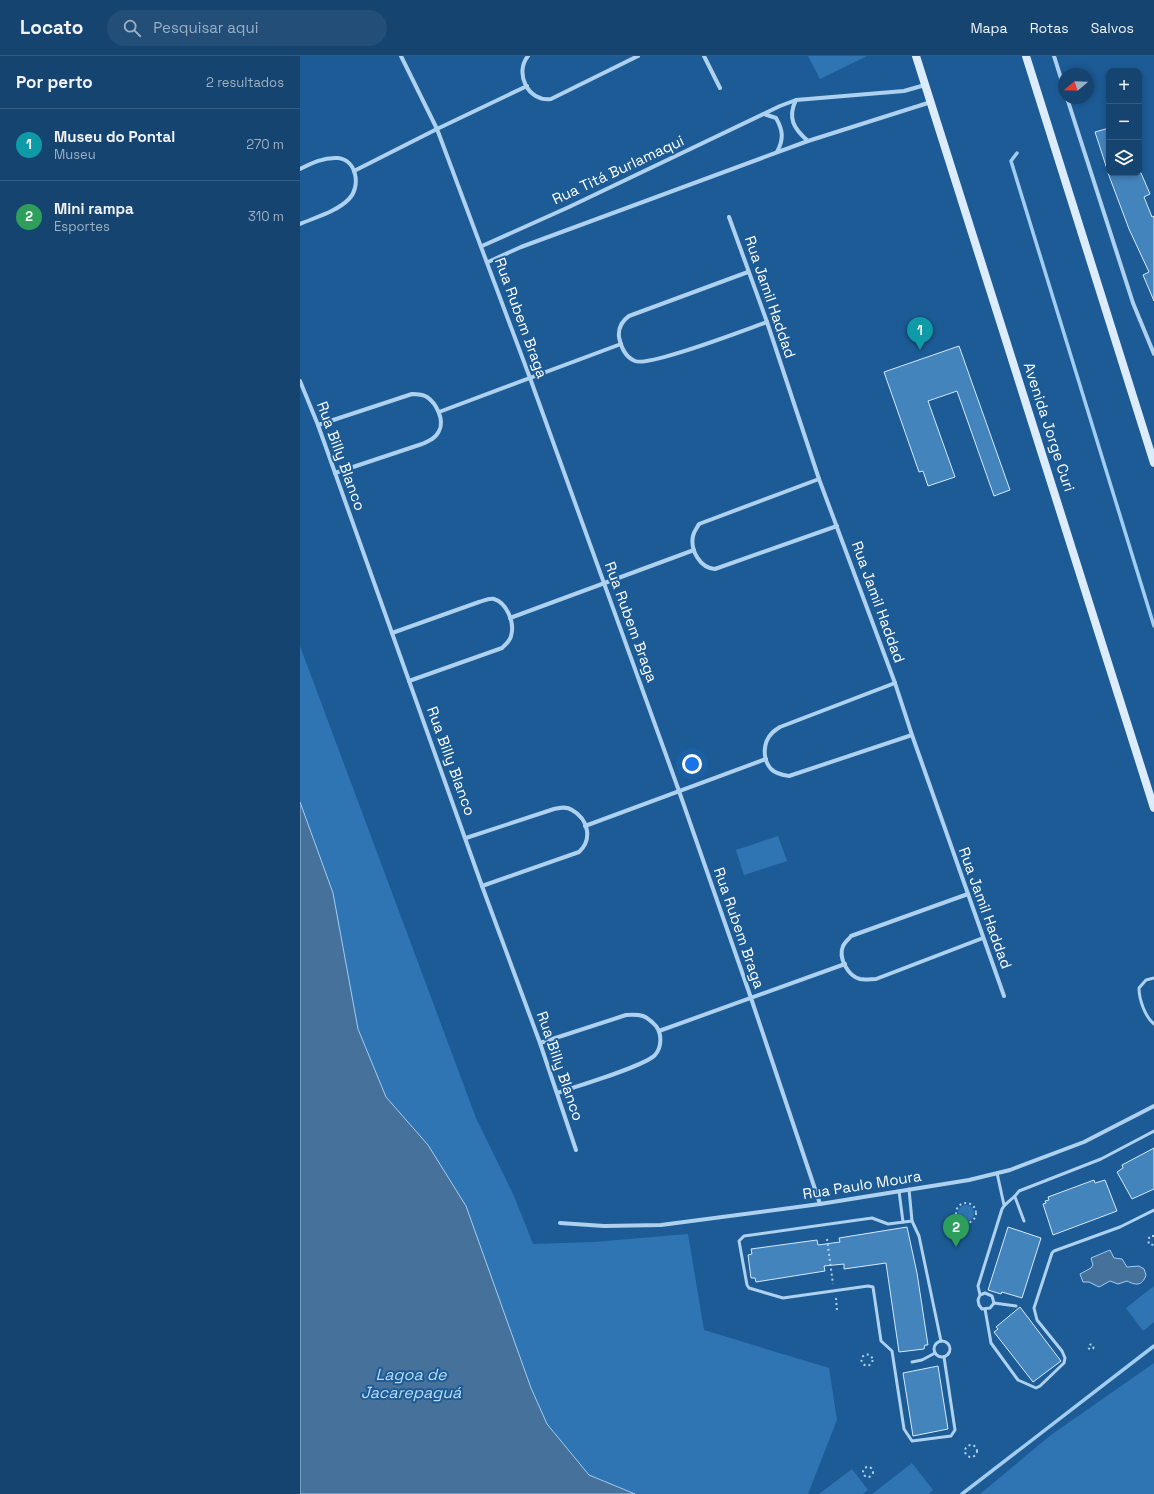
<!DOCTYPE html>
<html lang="pt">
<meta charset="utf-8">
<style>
:root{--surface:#154470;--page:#224e78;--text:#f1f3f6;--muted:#9db0c3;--line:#345c83;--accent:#e69b98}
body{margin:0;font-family:"Space Grotesk",sans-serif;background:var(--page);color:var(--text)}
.controls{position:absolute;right:12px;top:12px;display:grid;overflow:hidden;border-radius:8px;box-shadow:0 2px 6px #0003}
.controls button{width:36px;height:36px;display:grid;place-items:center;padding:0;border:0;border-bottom:1px solid var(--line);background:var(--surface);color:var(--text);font:20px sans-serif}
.compass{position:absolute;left:758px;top:12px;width:36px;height:36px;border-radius:50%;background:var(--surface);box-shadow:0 2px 6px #0003;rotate:251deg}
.you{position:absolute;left:392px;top:708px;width:14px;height:14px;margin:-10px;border:3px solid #fff;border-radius:50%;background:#1a73e8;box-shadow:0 0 0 6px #1a73e833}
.badge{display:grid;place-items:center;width:26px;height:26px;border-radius:50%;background:var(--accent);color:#fff;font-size:13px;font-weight:700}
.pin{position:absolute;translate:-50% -33px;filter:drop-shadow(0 1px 2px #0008)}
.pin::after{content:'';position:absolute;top:21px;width:14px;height:12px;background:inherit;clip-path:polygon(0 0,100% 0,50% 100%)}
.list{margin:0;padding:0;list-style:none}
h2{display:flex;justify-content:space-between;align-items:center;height:52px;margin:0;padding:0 16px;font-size:17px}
h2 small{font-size:13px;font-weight:400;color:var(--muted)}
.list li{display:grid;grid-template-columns:26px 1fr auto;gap:12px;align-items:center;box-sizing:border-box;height:72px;padding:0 16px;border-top:1px solid var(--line)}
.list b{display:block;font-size:15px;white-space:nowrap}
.list p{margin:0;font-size:13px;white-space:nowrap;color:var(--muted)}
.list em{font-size:13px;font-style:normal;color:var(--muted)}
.icon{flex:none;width:22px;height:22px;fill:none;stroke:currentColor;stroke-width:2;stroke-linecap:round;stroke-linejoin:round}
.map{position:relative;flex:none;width:854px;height:1438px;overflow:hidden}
header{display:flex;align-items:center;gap:24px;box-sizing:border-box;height:56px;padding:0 20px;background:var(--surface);border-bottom:1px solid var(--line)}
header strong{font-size:19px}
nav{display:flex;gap:22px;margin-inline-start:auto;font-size:14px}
.search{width:280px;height:36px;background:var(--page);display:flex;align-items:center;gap:10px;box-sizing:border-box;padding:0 14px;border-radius:22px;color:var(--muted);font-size:15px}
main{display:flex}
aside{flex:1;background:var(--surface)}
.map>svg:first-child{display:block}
.green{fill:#3075b3}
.water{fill:#45719a;stroke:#a2cdf1}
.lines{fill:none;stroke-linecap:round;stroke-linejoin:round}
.stream{stroke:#a2cdf1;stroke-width:3.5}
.building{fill:#4484bc;stroke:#d5e9fb}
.path{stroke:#aed1ef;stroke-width:2;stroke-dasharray:2 3;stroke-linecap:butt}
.lane{stroke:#aed1ef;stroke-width:3}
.street{stroke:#aed1ef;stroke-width:4}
.secondary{stroke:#dcecfb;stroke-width:8}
.labels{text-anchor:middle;stroke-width:4;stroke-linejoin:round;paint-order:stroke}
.street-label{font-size:15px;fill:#fff;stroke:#1c5b95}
.water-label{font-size:16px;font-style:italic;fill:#bbdbf6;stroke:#1c5b95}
</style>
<header>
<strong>Locato</strong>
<div class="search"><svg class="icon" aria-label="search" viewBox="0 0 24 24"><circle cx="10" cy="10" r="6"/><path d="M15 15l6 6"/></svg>Pesquisar aqui</div>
<nav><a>Mapa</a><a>Rotas</a><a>Salvos</a></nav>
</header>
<main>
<aside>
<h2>Por perto<small>2 resultados</small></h2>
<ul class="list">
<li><span class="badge" style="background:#0f9aa8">1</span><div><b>Museu do Pontal</b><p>Museu</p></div><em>270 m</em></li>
<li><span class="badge" style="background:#2e9e5b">2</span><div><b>Mini rampa</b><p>Esportes</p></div><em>310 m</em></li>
</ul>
</aside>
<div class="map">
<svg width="854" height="1438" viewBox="0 0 854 1438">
<rect width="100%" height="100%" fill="#1c5b95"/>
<g class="green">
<path d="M508 0H567L520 23Z"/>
<path d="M0 590 176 1062 214 1140 233 1188 294 1186 388 1178 404 1274 529 1312 537 1364 508 1438H335L289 1419 247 1368 231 1332 128 1089 86 1041 58 973 33 837 0 746Z"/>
<path d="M478 780 487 805 444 819 436 794Z"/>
<circle cx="666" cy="1157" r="8"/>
<path d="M649 1168H664L663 1181H649Z"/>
<path d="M854 1230V1266L843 1275 826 1252Z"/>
<path d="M854 1307V1438H680L751 1379Z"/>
<path d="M612 1407 633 1434 629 1438H572Z"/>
<path d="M552 1413 568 1434 563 1438H519Z"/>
</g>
<g class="water">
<path d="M0 746 33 837 58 973 86 1041 128 1089 166 1150 231 1332 247 1368 289 1419 335 1438H0Z"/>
<path d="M810 1194 814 1202 822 1203 827 1211 839 1210 844 1213 846 1219C842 1231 835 1229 827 1225L818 1228 810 1225 799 1231 789 1226H783L780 1218 791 1212 793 1209 791 1202Z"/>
</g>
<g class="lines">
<g class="stream">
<path d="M717 97 711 105 854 570"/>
<path d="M662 1438 854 1290"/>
</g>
</g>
<g class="building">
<path d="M809 72V113H807L795 76Z"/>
<path d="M808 117H841L850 138 844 141 852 161 854 160V245L843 219 849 216 829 173Z"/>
<path d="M659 290 710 434 694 440 657 335 628 345 655 421 628 430 623 415 619 416 584 316Z"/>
<path d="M854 1092V1133L832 1143 817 1116 823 1112 822 1109Z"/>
<path d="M794 1124 795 1127 805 1124 817 1155 753 1179 743 1148 746 1147 745 1145 749 1144 748 1141Z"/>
<path d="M607 1171 617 1217 628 1289H625L624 1293 599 1296 586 1207 544 1213V1208L524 1210 525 1215 456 1226 455 1222H451L448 1199 452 1198 451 1193 517 1184 518 1189 540 1186 539 1182Z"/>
<path d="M708 1171 741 1182 722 1242 702 1236 701 1238 688 1234Z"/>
<path d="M720 1251 761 1305 733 1326 694 1276 698 1273 696 1271Z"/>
<path d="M638 1310 648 1373 613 1380 603 1317Z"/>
</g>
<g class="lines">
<g class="path">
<circle cx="666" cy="1157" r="10"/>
<path d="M854 1180H850L848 1184 849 1188 854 1189"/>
<path d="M527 1183 533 1228"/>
<path d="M536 1242 537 1255"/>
<circle cx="791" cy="1291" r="2.5"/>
<circle cx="567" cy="1304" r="5.5"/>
<circle cx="671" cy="1395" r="6"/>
<circle cx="568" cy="1416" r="5"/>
</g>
<g class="lane">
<path d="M854 922 846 924 839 932C839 943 845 961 854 968"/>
<path d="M697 1117 704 1149"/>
<path d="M609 1133 612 1165 619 1180 641 1285"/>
<path d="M599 1135 603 1166"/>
<path d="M715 1141 724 1165"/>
<path d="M612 1165 588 1168 572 1162 444 1180 439 1185 447 1229 449 1232 483 1242 568 1230 573 1231 581 1285 592 1295 604 1373 612 1385 651 1380 655 1374 644 1301"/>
<path d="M680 1239 685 1237 692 1240 694 1247 690 1252 682 1253 679 1249 678 1244 680 1239 678 1230 702 1153C706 1146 714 1143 719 1135L801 1103 854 1075"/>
<path d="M694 1247 716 1250"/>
<path d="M685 1253 691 1287 718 1324 736 1332 740 1330 764 1307 765 1302 762 1295 737 1264 734 1252 752 1197 754 1195 820 1171 854 1154"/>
<circle cx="642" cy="1293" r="8"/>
<path d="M612 1306 622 1304 635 1297"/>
</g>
<g class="street">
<path d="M101 0 137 73 230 322 379 735 451 942 520 1148"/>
<path d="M228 0C214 17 228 46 251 43L338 0"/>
<path d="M404 0 420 32"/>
<path d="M754 0 764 32"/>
<path d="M767 42 833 247 854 298"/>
<path d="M496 44C487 62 494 73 508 85"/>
<path d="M464 58 476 62C483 74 484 83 477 96"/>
<path d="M0 113C12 107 24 101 38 102 57 104 61 131 49 143 36 156 16 161 0 168"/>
<path d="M54 115 137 73 227 30"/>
<path d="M429 161 467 266 519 423 595 627 612 679 704 940"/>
<path d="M182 190 269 151 480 50 496 44 604 35 625 29"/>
<path d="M188 206 221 191 508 85 631 46"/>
<path d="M448 216 329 260C322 265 318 272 319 281 321 291 325 301 335 305 349 311 447 273 467 266"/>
<path d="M0 325 18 369 182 830 240 987 276 1094"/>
<path d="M139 356 321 288"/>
<path d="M18 369 112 338C117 338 122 338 127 341 136 347 145 364 139 375 136 382 129 385 122 388L35 417"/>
<path d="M519 423 399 468C397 472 394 475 393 480 390 494 400 512 415 513L537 470"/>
<path d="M210 562 394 494"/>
<path d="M92 577 179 546C183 545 189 542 194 543 207 547 215 567 211 580 210 585 206 588 202 592L109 625"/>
<path d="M595 627 480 671C477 673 474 675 472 677 463 686 462 703 471 713 476 718 483 719 489 720L612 679"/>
<path d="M285 770 466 703"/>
<path d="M166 782 254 753C260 752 266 750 272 754 288 763 293 783 279 796L182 830"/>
<path d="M668 838 551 880C549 883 545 886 543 890 538 902 548 920 560 923 565 924 571 923 576 923L683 882"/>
<path d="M359 975 545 908"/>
<path d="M240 987 326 959C341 958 346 959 356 970 362 978 362 991 355 999 343 1011 277 1030 257 1037"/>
<path d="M260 1167 304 1170 361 1169 520 1148 669 1124 710 1114 784 1086 854 1050"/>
</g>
<g class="secondary">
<path d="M616 0 854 752"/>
<path d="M726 0 854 407"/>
</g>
</g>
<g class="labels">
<g class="street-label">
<text transform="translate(318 114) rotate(-25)" y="5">Rua Titá Burlamaqui</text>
<text transform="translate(470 241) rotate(71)" y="5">Rua Jamil Haddad</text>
<text transform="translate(221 262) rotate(70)" y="5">Rua Rubem Braga</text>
<text transform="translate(749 371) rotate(72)" y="5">Avenida Jorge Curi</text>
<text transform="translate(41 400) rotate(70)" y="5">Rua Billy Blanco</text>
<text transform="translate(578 546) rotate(70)" y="5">Rua Jamil Haddad</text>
<text transform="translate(331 566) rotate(70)" y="5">Rua Rubem Braga</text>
<text transform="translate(151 705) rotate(70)" y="5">Rua Billy Blanco</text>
<text transform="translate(685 852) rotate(70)" y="5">Rua Jamil Haddad</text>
<text transform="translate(439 872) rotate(71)" y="5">Rua Rubem Braga</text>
<text transform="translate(260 1010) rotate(71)" y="5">Rua Billy Blanco</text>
<text transform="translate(562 1129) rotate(-9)" y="5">Rua Paulo Moura</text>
</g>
<g class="water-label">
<text x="111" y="1324">Lagoa de<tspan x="111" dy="18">Jacarepaguá</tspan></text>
</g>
</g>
</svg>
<div class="controls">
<button>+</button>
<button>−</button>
<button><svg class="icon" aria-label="layers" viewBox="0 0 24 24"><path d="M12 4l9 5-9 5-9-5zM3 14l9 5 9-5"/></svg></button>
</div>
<svg class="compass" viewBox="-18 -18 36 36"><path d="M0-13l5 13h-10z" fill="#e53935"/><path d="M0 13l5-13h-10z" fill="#9db0c3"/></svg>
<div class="you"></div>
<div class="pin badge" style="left:620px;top:294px;background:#0f9aa8">1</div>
<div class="pin badge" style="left:656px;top:1191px;background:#2e9e5b">2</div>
</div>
</main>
